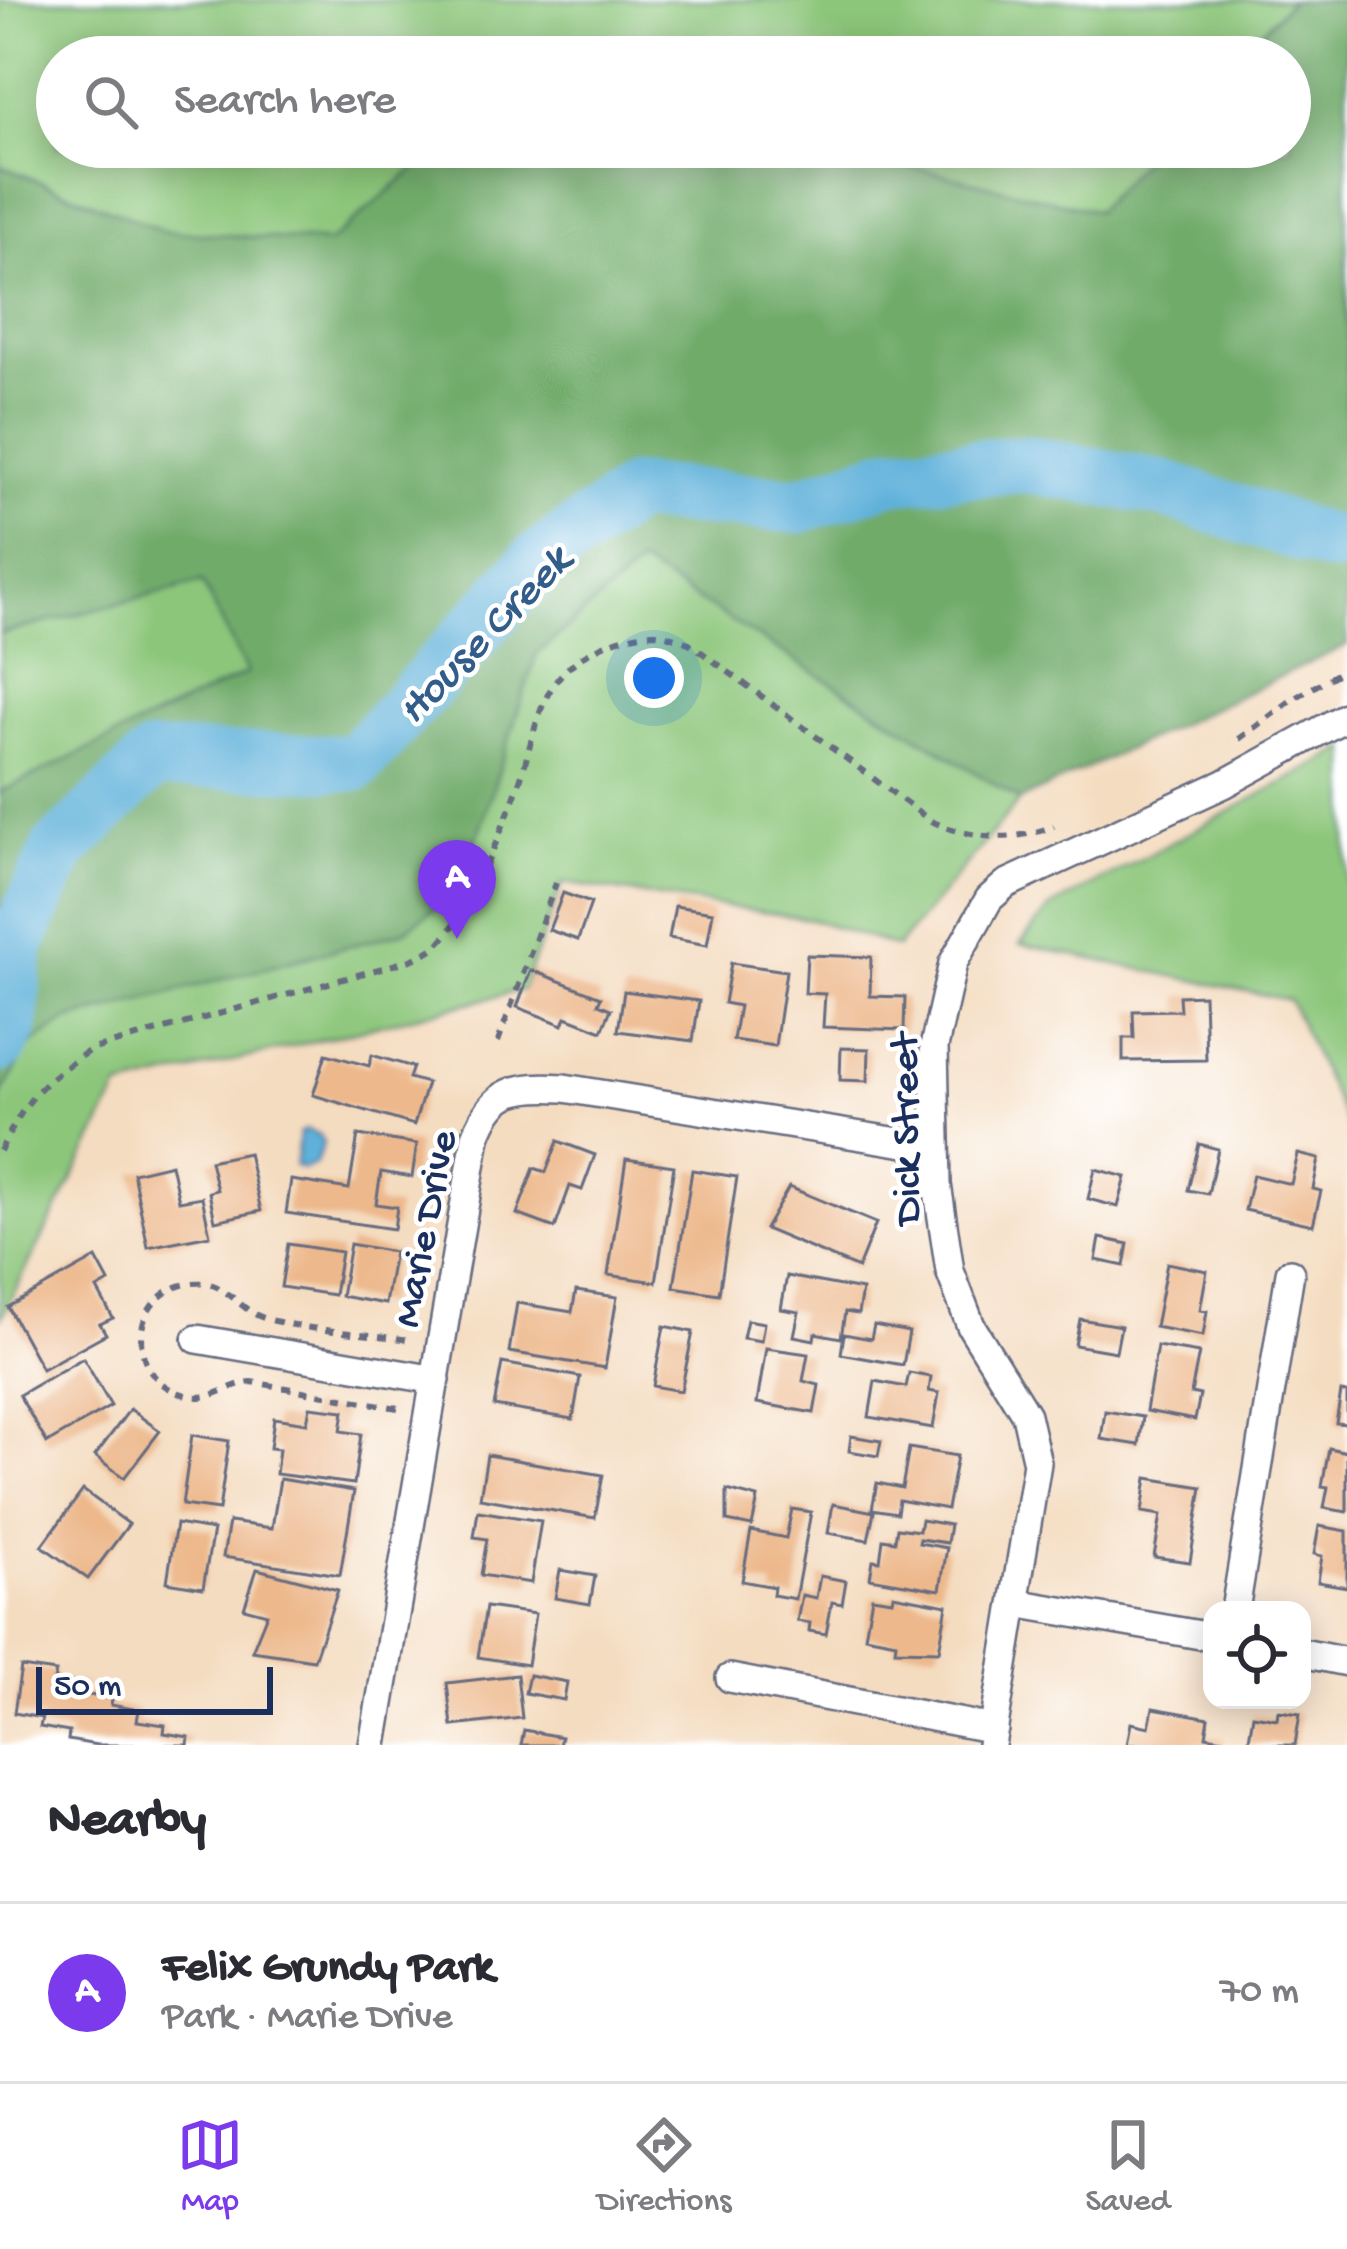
<!DOCTYPE html>
<meta charset="utf-8">
<style>
:root{--surface:#fff;--page:#f2f2f3;--text:#2b2b33;--muted:#7c7c81;--line:#e1e1e2;--accent:#7c3aed}
body{margin:0;font-family:"Gochi Hand",sans-serif;background:var(--page);color:var(--text)}
.controls{position:absolute;right:36px;bottom:36px;display:grid;overflow:hidden;border-radius:24px;box-shadow:0 6px 30px #0003}
.controls button{width:108px;height:108px;display:grid;place-items:center;padding:0;border:0;border-bottom:3px solid var(--line);background:var(--surface);color:var(--text);font:60px sans-serif}
.scale{position:absolute;left:36px;bottom:30px;width:237px;box-sizing:border-box;padding-left:12px;border:6px solid #1b2f5e;border-top:0;font-size:33px;line-height:42px;white-space:nowrap;color:#1b2f5e;-webkit-text-stroke:9px #fff;paint-order:stroke}
.you{position:absolute;left:654px;top:678px;width:42px;height:42px;margin:-30px;border:9px solid #fff;border-radius:50%;background:#1a73e8;box-shadow:0 0 0 18px #1a73e833}
.badge{display:grid;place-items:center;width:78px;height:78px;border-radius:50%;background:var(--accent);color:#fff;font-size:39px;font-weight:700}
.pin{position:absolute;translate:-50% -99px;filter:drop-shadow(0 3px 6px #0008)}
.pin::after{content:'';position:absolute;top:63px;width:42px;height:36px;background:inherit;clip-path:polygon(0 0,100% 0,50% 100%)}
.list{margin:0;padding:0;list-style:none}
h2{display:flex;justify-content:space-between;align-items:center;height:156px;margin:0;padding:0 48px;font-size:51px}
h2 small{font-size:39px;font-weight:400;color:var(--muted)}
.list li{display:grid;grid-template-columns:78px 1fr auto;gap:36px;align-items:center;box-sizing:border-box;height:180px;padding:0 48px;border-top:3px solid var(--line)}
.list b{display:block;font-size:45px;white-space:nowrap}
.list p{margin:0;font-size:39px;white-space:nowrap;color:var(--muted)}
.list em{font-size:39px;font-style:normal;color:var(--muted)}
.icon{flex:none;width:66px;height:66px;fill:none;stroke:currentColor;stroke-width:2;stroke-linecap:round;stroke-linejoin:round}
.map{position:relative;flex:none;width:1347px;height:1745px;overflow:hidden}
.search{position:absolute;background:var(--surface);box-shadow:0 6px 30px #0003;left:36px;right:36px;top:36px;height:132px;display:flex;align-items:center;gap:30px;box-sizing:border-box;padding:0 42px;border-radius:66px;color:var(--muted);font-size:45px}
.sheet{height:336px;background:var(--surface)}
nav{display:flex;justify-content:space-around;align-items:center;box-sizing:border-box;height:168px;border-top:3px solid var(--line);background:var(--surface);font-size:33px;color:var(--muted)}
nav a{display:grid;justify-items:center;gap:6px}
nav .on{color:var(--accent)}
.map>svg:first-child{display:block}
.green{fill:#8cc67a;stroke:#547a6c;stroke-width:3}
.forest{fill:#71ab6a;stroke:#466d64;stroke-width:3}
.water{fill:#5eb1da;stroke:#3c709c;stroke-width:3}
.lines{fill:none;stroke-linecap:round;stroke-linejoin:round}
.river{stroke:#5eb1da;stroke-width:57}
.building{fill:#edb88b}
.street-casing{stroke:#676c80;stroke-width:32}
.path{stroke:#676c80;stroke-width:6;stroke-dasharray:9 9;stroke-linecap:butt}
.street{stroke:#fff;stroke-width:27}
.labels{text-anchor:middle;stroke-width:9;stroke-linejoin:round;paint-order:stroke}
.street-label{font-size:42px;fill:#1b2f5e;stroke:#fff}
.water-label{font-size:45px;font-style:italic;fill:#325c89;stroke:#fff}
</style>
<div class="map">
<svg width="1347" height="1745" viewBox="0 0 1347 1745">
<rect width="100%" height="100%" fill="#fff"/>
<filter id="ink" filterUnits="userSpaceOnUse"><feTurbulence type="fractalNoise" baseFrequency=".00833" numOctaves="2"/><feDisplacementMap in="SourceGraphic" scale="24" xChannelSelector="R" yChannelSelector="G"/><feConvolveMatrix kernelMatrix="1 2 1 2 8 2 1 2 1" color-interpolation-filters="sRGB"/></filter>
<filter id="wash" filterUnits="userSpaceOnUse"><feTurbulence type="fractalNoise" baseFrequency=".004" numOctaves="4" result="noise"/><feDisplacementMap in="SourceGraphic" scale="48" xChannelSelector="R" yChannelSelector="G"/><feGaussianBlur stdDeviation="2.7" result="paint"/><feColorMatrix in="noise" values="0 0 0 0 0 0 0 0 0 0 0 0 0 0 0 0 0 1.4 0 .05"/><feComposite in="paint" operator="in"/></filter>
<g filter="url(#wash)">
<rect width="100%" height="100%" fill="#f4dcc0"/>
<g class="green">
<path d="M0 0H1291L1238 57H57V147H440L330 242 163 231 0 166Z"/>
<path d="M828 147H1155L1096 211Z"/>
<path d="M640 564 1020 800 897 947 810 919 563 883 522 990 119 1089 0 1320V1096L30 1045 509 732 536 654Z"/>
<path d="M202 582 247 673 0 792V634Z"/>
<path d="M1347 748V1125L1289 1000 1020 944 1050 908Z"/>
</g>
<path class="forest" d="M1291 0H1347V645L1020 800 640 564 536 655 479 832 441 904 402 932 68 1020 30 1045 0 1096V792L247 673 202 582 0 634V166L163 231 330 242 440 147H828L1096 211 1155 147H1290V57H1238Z"/>
<path class="water" d="M306 1130 320 1135 323 1143 316 1163 304 1169 295 1166 300 1133Z"/>
<g class="lines">
<path class="river" d="M0 1044 9 1026 15 946 59 850 152 760 355 763 538 561 635 493 799 505 890 475 1026 464 1164 489 1332 544 1347 543"/>
</g>
<g id="blocks">
<g class="building">
<path d="M563 893 591 903 578 940 549 930Z"/>
<path d="M675 906 713 912 707 945 669 938Z"/>
<path d="M807 955 871 957 870 996 905 997 904 1030 823 1027 825 994 805 993Z"/>
<path d="M731 963 786 971 775 1046 733 1040 739 1006 724 1003Z"/>
<path d="M531 970 601 997 598 1004 611 1009 602 1031 566 1017 563 1025 517 1007Z"/>
<path d="M624 991 699 1001 693 1041 618 1031Z"/>
<path d="M1204 995 1206 1060 1123 1061V1038H1134L1133 1011 1180 1010 1179 996Z"/>
<path d="M841 1048 869 1049 868 1081 840 1080Z"/>
<path d="M326 1054 369 1066 372 1055 413 1067 409 1078 427 1083 414 1125 313 1095Z"/>
<path d="M358 1135 417 1144 412 1177 381 1172 376 1204 397 1207 394 1229 286 1213 291 1180 349 1189Z"/>
<path d="M558 1141 595 1155 582 1190 570 1186 555 1228 517 1214 534 1168 546 1172Z"/>
<path d="M1199 1144 1218 1149 1208 1194 1188 1190Z"/>
<path d="M248 1153 261 1211 215 1221 209 1192 217 1190 210 1161Z"/>
<path d="M1298 1154 1319 1159 1313 1189 1321 1191 1313 1225 1245 1210 1253 1175 1291 1184Z"/>
<path d="M626 1159 674 1166 656 1282 608 1275Z"/>
<path d="M171 1164 179 1201 202 1197 210 1235 148 1247 133 1173Z"/>
<path d="M1095 1169 1126 1177 1118 1207 1088 1199Z"/>
<path d="M692 1170 737 1177 719 1294 674 1287Z"/>
<path d="M789 1187 876 1223 858 1268 765 1229Z"/>
<path d="M1100 1238 1128 1244 1124 1266 1096 1260Z"/>
<path d="M288 1244 341 1252 334 1295 281 1287Z"/>
<path d="M350 1244 394 1252 385 1304 341 1296Z"/>
<path d="M96 1258 109 1282 97 1289 113 1318 100 1324 106 1334 42 1369 8 1307Z"/>
<path d="M1167 1263 1207 1271 1200 1310 1207 1311 1203 1336 1155 1327Z"/>
<path d="M787 1276 862 1290 858 1314 845 1312 841 1338 815 1333 814 1340 794 1336 799 1312 781 1309Z"/>
<path d="M576 1291 617 1297 605 1368 509 1352 517 1303 572 1312Z"/>
<path d="M1080 1319 1121 1326 1116 1352 1075 1345Z"/>
<path d="M747 1320 764 1323 761 1341 743 1338Z"/>
<path d="M874 1325 909 1332 903 1365 841 1354 844 1334 871 1339Z"/>
<path d="M664 1326 693 1332 681 1391 653 1386Z"/>
<path d="M1157 1346 1199 1353 1191 1393 1200 1395 1195 1420 1146 1411Z"/>
<path d="M766 1348 808 1354 803 1381 819 1385 814 1413 757 1403Z"/>
<path d="M83 1358 111 1406 47 1443 19 1395Z"/>
<path d="M502 1363 580 1377 573 1419 494 1406Z"/>
<path d="M909 1373 931 1377 929 1391 939 1393 933 1428 869 1417 875 1381 906 1387Z"/>
<path d="M1341 1392 1347 1393V1424L1336 1423Z"/>
<path d="M310 1407 344 1411 341 1431 361 1434 354 1484 276 1474 279 1449 270 1448 274 1418 307 1423Z"/>
<path d="M130 1409 160 1431 124 1478 95 1456Z"/>
<path d="M1105 1411 1143 1417 1139 1445 1101 1439Z"/>
<path d="M192 1435 229 1441 219 1510 182 1505Z"/>
<path d="M851 1436 881 1441 878 1456 849 1451Z"/>
<path d="M909 1448 957 1456 947 1509 899 1500 897 1513 872 1509 877 1483 902 1488Z"/>
<path d="M1329 1448 1347 1452V1512L1324 1508 1328 1487 1322 1486Z"/>
<path d="M487 1455 603 1475 595 1518 480 1498Z"/>
<path d="M1147 1478 1202 1487 1190 1562 1154 1557 1161 1515 1142 1512Z"/>
<path d="M280 1479 354 1491 340 1575 223 1557 229 1522 272 1528Z"/>
<path d="M83 1490 129 1524 88 1579 42 1546Z"/>
<path d="M727 1490 758 1498 752 1526 727 1521Z"/>
<path d="M833 1504 874 1512 868 1540 828 1533Z"/>
<path d="M792 1509 811 1512 795 1599 773 1595 774 1587 742 1581 751 1531 786 1538Z"/>
<path d="M478 1511 541 1521 531 1583 481 1575 487 1539 474 1537Z"/>
<path d="M921 1520 950 1525 947 1543 920 1539 919 1543 947 1548 940 1590 870 1578 873 1560 880 1561 883 1539 895 1541 897 1528 919 1531Z"/>
<path d="M176 1524 213 1530 203 1588 167 1582Z"/>
<path d="M1319 1526 1347 1531V1587L1318 1582 1322 1556 1314 1554Z"/>
<path d="M257 1569 338 1590 314 1660 252 1651 267 1614 244 1608Z"/>
<path d="M560 1570 595 1576 590 1604 555 1598Z"/>
<path d="M820 1576 846 1581 842 1604 832 1602 826 1634 809 1631 810 1623 797 1621 802 1595 816 1598Z"/>
<path d="M893 1595 947 1605 939 1651 895 1650 896 1642 865 1636 872 1597 892 1600Z"/>
<path d="M486 1607 535 1614 527 1665 478 1657Z"/>
<path d="M21 1667 56 1672 54 1680 85 1684 83 1694 112 1699 111 1705 139 1710 137 1721 165 1725 164 1733 189 1737 188 1745H97L68 1740 69 1732 40 1727 42 1718 14 1713Z"/>
<path d="M517 1675 522 1718 452 1726 447 1683Z"/>
<path d="M529 1675 567 1682 564 1700 525 1693Z"/>
<path d="M1153 1708 1209 1718 1206 1736 1224 1739 1223 1745H1127L1131 1723 1149 1727Z"/>
<path d="M1278 1711 1300 1714 1295 1745H1248L1253 1715 1277 1719Z"/>
<path d="M524 1730 561 1737 559 1745H521Z"/>
</g>
</g>
</g>
<g filter="url(#ink)">
<use href="#blocks" fill-opacity="0" stroke="#676c80" stroke-width="3"/>
<g class="lines">
<defs>
<g id="street">
<path d="M197 1339 436 1380"/>
<path d="M1015 1603 1212 1637"/>
<path d="M1235 1610 1290 1273"/>
<path d="M1302 1653 1347 1662"/>
<path d="M730 1678 994 1729"/>
<path d="M373 1745 476 1137C493 1089 517 1085 564 1088L936 1148"/>
<path d="M991 1745 1037 1463 1026 1415 971 1326 950 1271 937 1184 934 1047 953 963 989 899 1006 884 1224 784 1347 716"/>
</g>
</defs>
<use href="#street" class="street-casing"/>
<g class="path">
<path d="M1239 739 1293 699 1347 668"/>
<path d="M498 1042 556 883"/>
<path d="M0 1151C28 1097 39 1084 90 1050L411 960C419 956 429 952 435 947 465 922 502 831 516 792 529 758 533 719 552 687 572 655 617 634 654 633 666 633 678 640 689 643L931 821C972 839 1012 843 1054 826"/>
<path d="M398 1408 252 1382C230 1383 214 1401 190 1396 123 1383 126 1292 192 1283 226 1279 236 1309 264 1318 307 1331 364 1333 409 1340"/>
</g>
<use href="#street" class="street"/>
</g>
</g>
<g class="labels">
<g class="street-label">
<text transform="translate(902 1129) rotate(-91)" y="15">Dick Street</text>
<text transform="translate(421 1228) rotate(-79)" y="15">Marie Drive</text>
</g>
<g class="water-label">
<text transform="translate(481 632) rotate(-46)" y="16">House Creek</text>
</g>
</g>
</svg>
<div class="controls">
<button><svg class="icon" aria-label="locate" viewBox="0 0 24 24"><circle cx="12" cy="12" r="6"/><path d="M12 2v4M12 18v4M2 12h4M18 12h4"/></svg></button>
</div>
<div class="scale">50 m</div>
<div class="you"></div>
<div class="pin badge" style="left:457px;top:939px">A</div>
<div class="search"><svg class="icon" aria-label="search" viewBox="0 0 24 24"><circle cx="10" cy="10" r="6"/><path d="M15 15l6 6"/></svg>Search here</div>
</div>
<section class="sheet">
<h2>Nearby<small></small></h2>
<ul class="list">
<li><span class="badge">A</span><div><b>Felix Grundy Park</b><p>Park · Marie Drive</p></div><em>70 m</em></li>
</ul>
</section>
<nav>
<a class="on"><svg class="icon" aria-label="map" viewBox="0 0 24 24"><path d="M3 6l6-2 6 2 6-2v14l-6 2-6-2-6 2zM9 4v14M15 6v14"/></svg>Map</a>
<a><svg class="icon" aria-label="directions" viewBox="0 0 24 24"><path d="M12 3l9 9-9 9-9-9zM9 14v-3h6M13 9l2 2-2 2"/></svg>Directions</a>
<a><svg class="icon" aria-label="saved" viewBox="0 0 24 24"><path d="M7 4h10v16l-5-4-5 4z"/></svg>Saved</a>
</nav>
